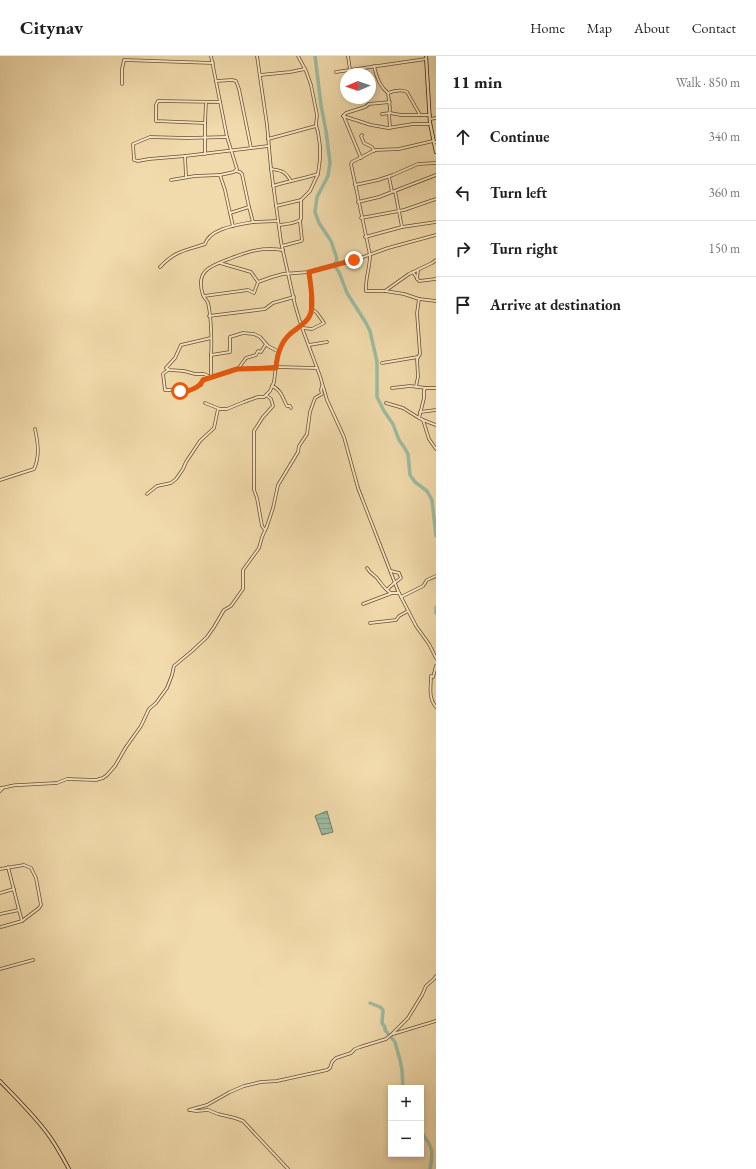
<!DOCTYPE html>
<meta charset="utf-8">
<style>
:root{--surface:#fff;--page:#f2f2f2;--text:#202124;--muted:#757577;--line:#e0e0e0}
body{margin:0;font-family:"EB Garamond",serif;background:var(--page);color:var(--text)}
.controls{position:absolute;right:12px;bottom:12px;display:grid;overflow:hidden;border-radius:0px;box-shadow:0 2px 6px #0003}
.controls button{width:36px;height:36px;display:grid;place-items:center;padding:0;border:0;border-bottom:1px solid var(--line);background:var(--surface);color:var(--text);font:20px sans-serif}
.compass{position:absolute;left:340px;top:12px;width:36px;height:36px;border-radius:50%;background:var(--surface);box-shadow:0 2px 6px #0003;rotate:268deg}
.stop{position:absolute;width:12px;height:12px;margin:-9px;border:3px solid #ea580c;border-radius:50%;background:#fff}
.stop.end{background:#ea580c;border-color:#fff;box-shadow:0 1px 4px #0008}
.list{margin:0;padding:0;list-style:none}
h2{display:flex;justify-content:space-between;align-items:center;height:52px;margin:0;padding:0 16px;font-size:17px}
h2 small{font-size:13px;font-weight:400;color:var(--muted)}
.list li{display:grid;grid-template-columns:26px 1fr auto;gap:12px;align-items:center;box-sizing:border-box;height:56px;padding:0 16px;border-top:1px solid var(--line)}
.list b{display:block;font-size:15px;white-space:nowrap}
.list em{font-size:13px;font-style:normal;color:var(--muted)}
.icon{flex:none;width:22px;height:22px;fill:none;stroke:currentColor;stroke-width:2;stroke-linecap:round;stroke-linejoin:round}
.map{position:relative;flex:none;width:436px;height:1113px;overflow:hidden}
header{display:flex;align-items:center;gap:24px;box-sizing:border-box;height:56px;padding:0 20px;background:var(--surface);border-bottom:1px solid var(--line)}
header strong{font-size:19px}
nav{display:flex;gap:22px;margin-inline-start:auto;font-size:14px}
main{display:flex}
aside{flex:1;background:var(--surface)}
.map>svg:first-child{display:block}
.water{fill:url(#water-rules);stroke:#767e63}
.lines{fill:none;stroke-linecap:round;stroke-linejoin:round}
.river{stroke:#9cbba3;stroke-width:3.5}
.street-casing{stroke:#6a502e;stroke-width:3.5}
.secondary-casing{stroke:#3d2204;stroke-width:4}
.street{stroke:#f6e7c8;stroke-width:2}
.secondary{stroke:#f6e7c8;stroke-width:2.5}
.route{stroke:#ea580c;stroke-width:5}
</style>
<header>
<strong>Citynav</strong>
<nav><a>Home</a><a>Map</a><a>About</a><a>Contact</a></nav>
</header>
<main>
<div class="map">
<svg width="436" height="1113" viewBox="0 0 436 1113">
<defs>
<pattern id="water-rules" width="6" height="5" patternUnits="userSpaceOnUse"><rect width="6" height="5" fill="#9cbba3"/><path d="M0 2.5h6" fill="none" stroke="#87a08b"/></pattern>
</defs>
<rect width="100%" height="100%" fill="#f1daab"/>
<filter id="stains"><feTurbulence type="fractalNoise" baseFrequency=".005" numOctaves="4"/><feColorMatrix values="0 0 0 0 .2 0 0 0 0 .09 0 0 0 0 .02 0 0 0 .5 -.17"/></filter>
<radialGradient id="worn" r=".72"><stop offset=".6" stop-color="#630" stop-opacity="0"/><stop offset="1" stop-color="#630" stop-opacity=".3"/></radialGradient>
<path class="water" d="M327 755 333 776 322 779 315 760Z"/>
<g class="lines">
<g class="river">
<path d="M315 0 321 49 326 75 330 107 328 120 317 141 315 156 319 167 331 185 337 203 335 208 336 212 339 216 347 237 366 267 370 275 377 306V341L384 355 393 368 399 384 404 391 408 398 410 419 415 426 427 435 432 444 436 480"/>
<path d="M436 551V557"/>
<path d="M370 947 380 951 383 954 382 967 385 971V974L395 986 400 1004 402 1014 403 1032"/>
<path d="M421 1075C422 1079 424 1080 426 1083 434 1093 432 1102 430 1113"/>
</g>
<defs>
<g id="street">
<path d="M211 0 227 81 237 113 234 116 220 119"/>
<path d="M257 0 267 69 271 113 281 186 295 249 301 269 320 320 327 344 344 381 358 432 398 535 416 570 429 588 436 602"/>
<path d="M348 0 350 14"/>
<path d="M374 10C376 20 380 31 388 37L390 53 389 58 390 72"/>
<path d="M336 16 426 3"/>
<path d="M260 19 290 16 305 13"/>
<path d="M216 25 232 24 236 25 239 33 251 92"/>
<path d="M122 28V13L124 4 213 7"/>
<path d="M388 37C394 35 401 33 407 36L420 59"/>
<path d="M206 46 205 67 156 65V49L158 45 220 46"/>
<path d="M382 58 390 57 401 59H430"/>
<path d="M343 60 371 69 388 72 413 68H430"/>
<path d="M343 60 346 57 365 51 369 48 390 46"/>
<path d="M344 61 361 102"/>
<path d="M430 63 436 62"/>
<path d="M205 67V98"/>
<path d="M362 79 361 80 364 87 372 91 374 95"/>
<path d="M227 81 187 82 150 81 133 88 134 104 138 105 149 103 185 100 268 90"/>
<path d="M268 83 316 70"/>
<path d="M436 86 433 85 399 93 375 94 352 106 351 108 370 199C370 212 365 223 366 235H385L404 238 419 243 436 245"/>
<path d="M185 100 186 121"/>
<path d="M271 113C282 115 284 114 291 125"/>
<path d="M236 115 240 116 242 118 249 151"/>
<path d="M389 121 392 136"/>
<path d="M171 124 195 120 220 119 225 134 230 157 249 151 253 166 278 165"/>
<path d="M355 129 378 124 393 119 418 108 436 107"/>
<path d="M273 130C288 125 303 123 318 118"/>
<path d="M395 135 402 171"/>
<path d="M358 146 379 141 436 119"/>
<path d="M276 150 301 144"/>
<path d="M230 157 233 170"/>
<path d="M361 162 404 154 436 143"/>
<path d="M279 169C286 168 296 168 301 163V144L310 135 318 118 320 103V90L318 76 316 69 317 59 311 29 306 15 298 0"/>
<path d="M365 181 402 171 436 166"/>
<path d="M282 190 301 185 302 184 300 165"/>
<path d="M220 207 251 216 258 226"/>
<path d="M160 211C176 194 185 195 205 188 210 172 238 169 253 166"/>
<path d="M413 216 419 225 436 223"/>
<path d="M417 223 418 214"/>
<path d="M385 235 409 218 432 207 436 204"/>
<path d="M204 240 248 234 254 237 258 226 272 221 283 218 309 216 355 204 388 192 436 179"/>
<path d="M209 260 265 253 273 247 294 241"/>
<path d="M303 272 312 273 324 267 317 257 312 253"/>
<path d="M211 282 181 289 175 302 166 312 170 314 184 315 195 318H204L211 321V299L230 296V281L243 277 254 278 260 281 268 290 279 296"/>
<path d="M309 289 327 286"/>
<path d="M211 299C212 287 211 258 208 247 207 244 204 242 203 239 195 215 210 210 229 203 249 195 262 191 283 194"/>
<path d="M382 307 418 301"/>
<path d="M238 313 246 302 256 299 258 295 261 296 266 288"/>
<path d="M168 314 163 318 165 334H176L187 336 201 329 203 324 237 313 276 311 317 312"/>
<path d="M272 330C281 333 283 343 287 350H290L291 352"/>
<path d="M416 330 418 321 417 303 420 298 417 257 419 243"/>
<path d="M392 332 410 330 426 332"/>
<path d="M436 332H426L424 334V342L419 362 423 364 429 383 436 393"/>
<path d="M205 347 220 353H227L244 346 258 341H264L270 335 274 326 277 301 283 286 290 278 307 264 311 257V235L309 216"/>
<path d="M386 347 403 352 419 362"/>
<path d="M420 356 436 354"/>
<path d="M423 364 436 369"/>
<path d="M0 424 34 413C40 400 38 387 35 373"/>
<path d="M147 438 157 430 171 427 176 423 183 413 186 406 200 385 214 372 218 353"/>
<path d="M265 474 262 470 257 442 254 434V375L263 361 273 350 271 343 266 339"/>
<path d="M367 512C370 517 373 518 377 522 381 527 385 534 391 537"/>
<path d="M387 534C391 529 396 526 401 522L399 517 391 515"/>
<path d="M401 541 423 530 427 524 436 520"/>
<path d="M363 548 392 537H399"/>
<path d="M370 567 396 564 399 560 408 555"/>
<path d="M436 610 433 621 431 620C431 631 428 642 436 651"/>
<path d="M0 732C8 732 13 728 20 729L57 727 67 723 96 724 103 722 107 719 115 710 126 691 141 670 149 653 156 647 167 632 172 619 174 610 192 595 207 581 214 571 224 554 231 550 243 533V514L259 492 262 481 267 470 273 452 278 429 298 396 299 390 307 378 310 356 315 342 322 338 321 334 322 330"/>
<path d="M0 735 3 732"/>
<path d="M8 811 19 854"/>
<path d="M0 813 24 809 31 812 36 822 41 849 39 852 22 865 1 871"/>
<path d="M0 837 14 833"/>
<path d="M0 858 19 854 22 865"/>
<path d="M0 913 33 904"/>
<path d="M393 978 436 965"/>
<path d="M189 1054 207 1049 230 1036 244 1030 261 1026 277 1025 327 1014 330 1012 332 1006 336 1002 351 997 355 993 360 991 386 983 392 978 408 962 422 939 426 930 434 923 436 920"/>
<path d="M190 1054 196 1055 208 1054 218 1058 235 1062 243 1065 288 1113"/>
</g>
<g id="secondary">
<path d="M426 0 430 67 436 96"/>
<path d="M0 1025C17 1043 36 1061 50 1081 57 1091 63 1102 69 1113"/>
</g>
</defs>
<use href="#street" class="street-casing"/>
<use href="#secondary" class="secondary-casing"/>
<use href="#street" class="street"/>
<use href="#secondary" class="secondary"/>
</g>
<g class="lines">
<path class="route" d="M180 335C188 337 200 331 203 324L237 313 276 312C277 299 280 287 290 278 297 272 309 266 311 256 314 246 310 226 309 216L354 204"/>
</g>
<rect width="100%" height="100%" filter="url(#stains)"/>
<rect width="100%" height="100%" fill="url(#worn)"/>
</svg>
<div class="controls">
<button>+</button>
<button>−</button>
</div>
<svg class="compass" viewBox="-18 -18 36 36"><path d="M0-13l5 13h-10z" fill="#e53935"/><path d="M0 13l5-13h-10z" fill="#757577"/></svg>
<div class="stop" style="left:180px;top:335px"></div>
<div class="stop end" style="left:354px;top:204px"></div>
</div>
<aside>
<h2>11 min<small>Walk · 850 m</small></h2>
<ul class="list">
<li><svg class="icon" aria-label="ahead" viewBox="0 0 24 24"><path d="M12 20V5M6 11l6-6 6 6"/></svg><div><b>Continue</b></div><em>340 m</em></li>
<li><svg class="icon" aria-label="left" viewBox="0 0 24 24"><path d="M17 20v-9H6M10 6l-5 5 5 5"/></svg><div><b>Turn left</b></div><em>360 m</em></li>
<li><svg class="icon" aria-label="right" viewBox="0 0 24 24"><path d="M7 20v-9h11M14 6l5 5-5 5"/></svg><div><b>Turn right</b></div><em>150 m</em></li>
<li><svg class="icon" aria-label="arrive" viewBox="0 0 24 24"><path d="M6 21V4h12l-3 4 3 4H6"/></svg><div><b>Arrive at destination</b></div></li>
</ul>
</aside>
</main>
